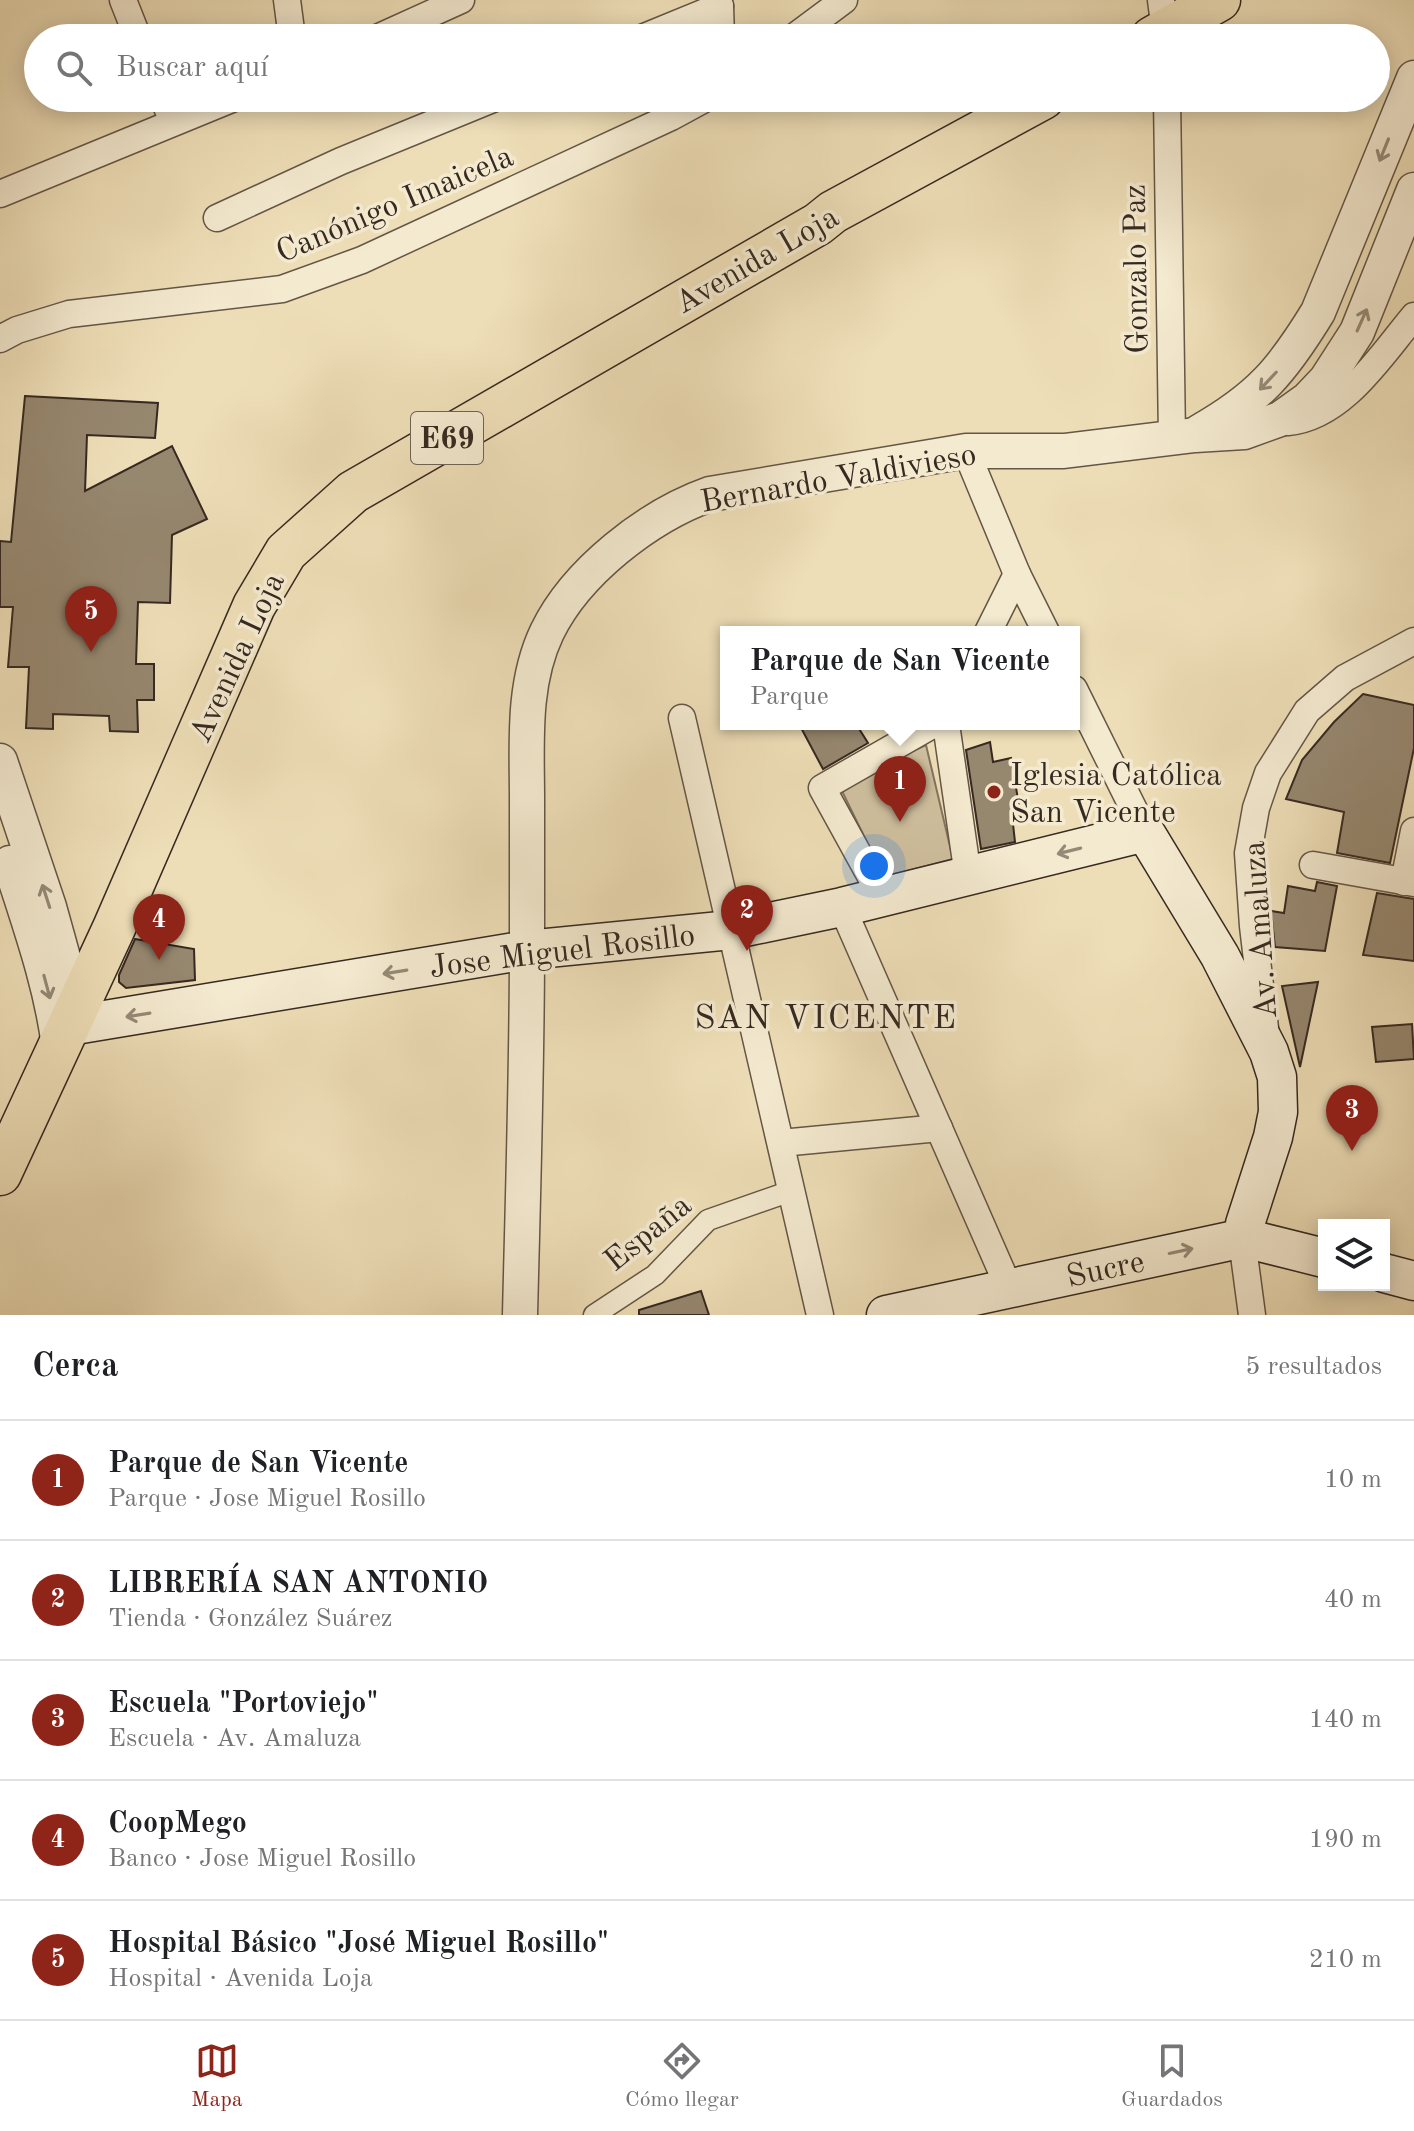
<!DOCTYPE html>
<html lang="es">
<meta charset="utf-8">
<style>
:root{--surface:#fff;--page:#f6f6f6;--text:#202124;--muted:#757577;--line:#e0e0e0;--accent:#8f2418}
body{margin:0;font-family:"Old Standard TT",serif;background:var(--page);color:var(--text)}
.controls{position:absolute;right:24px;bottom:24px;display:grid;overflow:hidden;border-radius:0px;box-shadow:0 4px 20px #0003}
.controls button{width:72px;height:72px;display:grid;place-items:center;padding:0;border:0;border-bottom:2px solid var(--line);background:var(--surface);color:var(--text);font:40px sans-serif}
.you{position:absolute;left:874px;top:866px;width:28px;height:28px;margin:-20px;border:6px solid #fff;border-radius:50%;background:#1a73e8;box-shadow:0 0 0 12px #1a73e833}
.badge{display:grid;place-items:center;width:52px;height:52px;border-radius:50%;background:var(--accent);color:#fff;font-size:26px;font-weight:700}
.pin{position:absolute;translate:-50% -66px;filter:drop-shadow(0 2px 4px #0008)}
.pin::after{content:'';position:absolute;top:42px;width:28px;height:24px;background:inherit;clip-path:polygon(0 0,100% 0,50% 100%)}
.popup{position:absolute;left:720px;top:626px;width:360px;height:104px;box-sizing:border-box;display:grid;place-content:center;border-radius:0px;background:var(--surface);filter:drop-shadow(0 2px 6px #0005);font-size:26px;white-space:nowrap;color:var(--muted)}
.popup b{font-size:30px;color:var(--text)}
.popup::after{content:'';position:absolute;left:50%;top:100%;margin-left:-16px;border:16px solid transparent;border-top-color:var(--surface)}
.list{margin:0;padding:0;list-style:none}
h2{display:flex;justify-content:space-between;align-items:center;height:104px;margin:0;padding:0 32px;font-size:34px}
h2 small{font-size:26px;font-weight:400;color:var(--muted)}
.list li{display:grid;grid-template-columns:52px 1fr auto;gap:24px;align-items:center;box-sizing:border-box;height:120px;padding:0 32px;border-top:2px solid var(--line)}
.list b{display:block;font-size:30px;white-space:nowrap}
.list p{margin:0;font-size:26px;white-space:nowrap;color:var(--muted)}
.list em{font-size:26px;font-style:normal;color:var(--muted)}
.icon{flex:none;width:44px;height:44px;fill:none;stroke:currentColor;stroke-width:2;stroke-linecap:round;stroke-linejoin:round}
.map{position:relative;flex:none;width:1414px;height:1315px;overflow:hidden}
.search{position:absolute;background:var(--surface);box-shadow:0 4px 20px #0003;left:24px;right:24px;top:24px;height:88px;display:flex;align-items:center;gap:20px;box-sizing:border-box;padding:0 28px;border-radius:44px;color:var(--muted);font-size:30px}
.sheet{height:704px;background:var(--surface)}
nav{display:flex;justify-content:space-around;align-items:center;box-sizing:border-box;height:112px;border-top:2px solid var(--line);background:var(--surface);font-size:22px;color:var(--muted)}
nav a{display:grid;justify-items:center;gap:4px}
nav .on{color:var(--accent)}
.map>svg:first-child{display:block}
.green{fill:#cfbf9e;stroke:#827460;stroke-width:2}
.building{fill:#96876f;stroke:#362921;stroke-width:2}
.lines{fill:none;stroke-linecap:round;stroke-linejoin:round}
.pedestrian-casing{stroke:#645646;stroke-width:23}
.minor-casing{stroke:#645646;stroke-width:29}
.tertiary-casing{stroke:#645646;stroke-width:37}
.secondary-casing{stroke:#362921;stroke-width:41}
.primary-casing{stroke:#362921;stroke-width:45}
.pedestrian{stroke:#f4ead0;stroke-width:20}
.minor{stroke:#f4ead0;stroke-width:26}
.tertiary{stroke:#f4ead0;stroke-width:34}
.secondary{stroke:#f4ead0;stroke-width:38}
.primary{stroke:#eedeb7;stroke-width:42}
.oneway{stroke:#958a78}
.poi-dot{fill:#8f2418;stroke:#f4ead0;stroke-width:3}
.labels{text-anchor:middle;stroke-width:7;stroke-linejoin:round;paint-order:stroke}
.shield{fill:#f4ead0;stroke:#6f6356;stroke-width:2}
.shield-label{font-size:30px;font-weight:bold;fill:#362921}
.street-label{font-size:32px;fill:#362921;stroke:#f4ead0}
.poi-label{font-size:32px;fill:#362921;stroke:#f4ead0;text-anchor:start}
.neighbourhood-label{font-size:34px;letter-spacing:2px;fill:#362921;stroke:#f4ead0}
</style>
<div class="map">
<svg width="1414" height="1315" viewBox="0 0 1414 1315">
<rect width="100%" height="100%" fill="#eedeb7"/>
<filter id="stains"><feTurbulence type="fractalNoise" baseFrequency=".0025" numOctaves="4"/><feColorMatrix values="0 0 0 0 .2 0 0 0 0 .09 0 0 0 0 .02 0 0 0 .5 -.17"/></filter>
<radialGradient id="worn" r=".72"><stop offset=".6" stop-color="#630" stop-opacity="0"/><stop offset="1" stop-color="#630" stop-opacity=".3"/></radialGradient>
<path class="green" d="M926 745 953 859 884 877 839 785Z"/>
<g class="building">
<path d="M25 396 158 403 155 438 87 435 85 491 172 446 207 519 172 535 170 603 138 602 136 664H154V700H137L138 732 110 731 109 716 53 714V729L26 728 29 667H8L13 607H0V541L11 542Z"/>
<path d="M1363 694 1414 705V748L1390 863 1337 853 1344 812 1286 799 1302 760 1334 722Z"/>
<path d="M799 724H856L868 743 823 769Z"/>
<path d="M990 742 993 762 1011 758 1022 823 1013 824 1015 842 981 849 966 750Z"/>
<path d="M1317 882 1337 886 1325 951 1275 947 1271 911 1284 913 1288 886 1315 891Z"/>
<path d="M1377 893 1414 899V961L1363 955Z"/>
<path d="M135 939 194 949 195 980 126 988 119 982V975Z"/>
<path d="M1318 982 1300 1067 1282 986Z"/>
<path d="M1412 1024 1414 1059 1376 1062 1372 1027Z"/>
<path d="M701 1291 709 1315H639V1310Z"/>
</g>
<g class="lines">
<defs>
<path id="pedestrian" d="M594 1315 655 1275 708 1220 791 1191"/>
<g id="minor">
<path d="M123 0 138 38"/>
<path d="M287 0 292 38"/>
<path d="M716 0 720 6 721 38"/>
<path d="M1161 0 1166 38"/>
<path d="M377 38 461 0"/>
<path d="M642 38 720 6"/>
<path d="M793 38 844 0"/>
<path d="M163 98 173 121"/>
<path d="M1167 98 1172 438"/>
<path d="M0 194 234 98"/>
<path d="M217 218 341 161 495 98"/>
<path d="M0 339 17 330 69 314 282 289 362 260 671 117 706 98"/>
<path d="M1288 422C1343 417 1382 354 1414 316"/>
<path d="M966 451 1017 574 1046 632"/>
<path d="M988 632 1017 574"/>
<path d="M1074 689 1145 832"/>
<path d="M682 718 820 1315"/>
<path d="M946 724 968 876"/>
<path d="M1313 865 1414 883"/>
<path d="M1404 882 1414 831"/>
<path d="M882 897 822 788 934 724"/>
<path d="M842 907 1009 1288"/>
<path d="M1265 1028 1253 926 1248 853 1256 808 1268 773 1307 711 1345 678 1414 641"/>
<path d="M781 1143 939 1128"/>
<path d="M1244 1238V1255L1252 1315"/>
</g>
<g id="tertiary">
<path d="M1199 432C1259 398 1282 371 1318 312L1414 78"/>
<path d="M0 761 49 907 64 961 84 995"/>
<path d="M10 863C29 923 51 983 59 1046"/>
<path d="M520 1315C523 1192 527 1068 527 945 527 896 527 848 527 799 527 744 522 684 547 632 576 572 648 516 710 494L966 451H1064L1195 435 1244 432 1280 419 1308 399 1326 380 1357 332 1414 190"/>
</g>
<g id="secondary">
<path d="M69 1026 527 950 731 930 842 907 1145 832 1220 956 1269 1052 1277 1077 1278 1112 1273 1137 1245 1224 1244 1238"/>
<path d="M1384 1273 1414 1281"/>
<path d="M886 1315 1244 1238 1324 1258"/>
</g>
<g id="primary">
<path d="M1152 38 1219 0"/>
<path d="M0 1174 114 928 254 606 286 552 353 492 818 224 833 212 1043 98"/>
</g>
</defs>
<use href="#pedestrian" class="pedestrian-casing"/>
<use href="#minor" class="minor-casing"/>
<use href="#tertiary" class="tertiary-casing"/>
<use href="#secondary" class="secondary-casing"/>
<use href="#primary" class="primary-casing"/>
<use href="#pedestrian" class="pedestrian"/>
<use href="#minor" class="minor"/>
<use href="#tertiary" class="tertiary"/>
<use href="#secondary" class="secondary"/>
<use href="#primary" class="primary"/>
</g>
<defs><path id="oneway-shaft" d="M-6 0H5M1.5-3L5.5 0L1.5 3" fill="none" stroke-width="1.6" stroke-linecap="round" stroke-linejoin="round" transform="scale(2)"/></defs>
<g class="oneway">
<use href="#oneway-shaft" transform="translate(1384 150) rotate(112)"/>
<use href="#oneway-shaft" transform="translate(1362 320) rotate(-66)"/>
<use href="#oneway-shaft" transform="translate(1268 381) rotate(133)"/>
<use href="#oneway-shaft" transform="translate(1069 851) rotate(166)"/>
<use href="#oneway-shaft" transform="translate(46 896) rotate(-108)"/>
<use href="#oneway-shaft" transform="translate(395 972) rotate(171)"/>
<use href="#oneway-shaft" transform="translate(47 987) rotate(75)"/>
<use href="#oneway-shaft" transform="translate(138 1015) rotate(171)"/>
<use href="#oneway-shaft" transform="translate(1181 1251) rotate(-12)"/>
</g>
<circle class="poi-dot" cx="994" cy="792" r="8"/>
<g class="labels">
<rect class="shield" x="411" y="412" width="72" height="52" rx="6"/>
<g class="shield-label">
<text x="447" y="448">E69</text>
</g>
<g class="street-label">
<text transform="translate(394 203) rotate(-23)" y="11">Canónigo Imaicela</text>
<text transform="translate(756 259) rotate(-30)" y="11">Avenida Loja</text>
<text transform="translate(1135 269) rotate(-91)" y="11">Gonzalo Paz</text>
<text transform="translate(838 477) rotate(-10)" y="11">Bernardo Valdivieso</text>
<text transform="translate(236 657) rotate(-65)" y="11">Avenida Loja</text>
<text transform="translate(1259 930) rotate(-94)" y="11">Av. Amaluza</text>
<text transform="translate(562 950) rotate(-7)" y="11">Jose Miguel Rosillo</text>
<text transform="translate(647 1232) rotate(-39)" y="11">España</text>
<text transform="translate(1105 1268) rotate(-12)" y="11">Sucre</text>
</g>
<g class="poi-label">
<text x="1010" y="785">Iglesia Católica<tspan x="1010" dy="37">San Vicente</tspan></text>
</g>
<g class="neighbourhood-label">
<text x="826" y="1028">SAN VICENTE</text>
</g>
</g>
<rect width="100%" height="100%" filter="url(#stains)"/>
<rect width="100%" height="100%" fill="url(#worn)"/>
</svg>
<div class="controls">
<button><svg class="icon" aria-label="layers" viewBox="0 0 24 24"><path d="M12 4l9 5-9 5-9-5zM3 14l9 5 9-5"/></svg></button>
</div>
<div class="you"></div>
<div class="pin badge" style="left:900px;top:822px">1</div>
<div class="popup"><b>Parque de San Vicente</b>Parque</div>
<div class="pin badge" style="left:747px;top:951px">2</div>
<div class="pin badge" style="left:1352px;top:1151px">3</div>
<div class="pin badge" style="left:159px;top:960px">4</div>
<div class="pin badge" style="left:91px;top:652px">5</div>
<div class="search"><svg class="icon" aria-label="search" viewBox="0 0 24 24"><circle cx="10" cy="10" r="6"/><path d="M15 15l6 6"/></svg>Buscar aquí</div>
</div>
<section class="sheet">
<h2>Cerca<small>5 resultados</small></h2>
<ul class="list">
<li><span class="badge">1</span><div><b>Parque de San Vicente</b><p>Parque · Jose Miguel Rosillo</p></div><em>10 m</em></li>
<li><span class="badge">2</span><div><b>LIBRERÍA SAN ANTONIO</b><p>Tienda · González Suárez</p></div><em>40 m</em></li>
<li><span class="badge">3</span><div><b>Escuela &quot;Portoviejo&quot;</b><p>Escuela · Av. Amaluza</p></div><em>140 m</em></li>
<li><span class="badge">4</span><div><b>CoopMego</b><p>Banco · Jose Miguel Rosillo</p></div><em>190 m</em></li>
<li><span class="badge">5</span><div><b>Hospital Básico &quot;José Miguel Rosillo&quot;</b><p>Hospital · Avenida Loja</p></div><em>210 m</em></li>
</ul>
</section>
<nav>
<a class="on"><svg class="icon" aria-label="map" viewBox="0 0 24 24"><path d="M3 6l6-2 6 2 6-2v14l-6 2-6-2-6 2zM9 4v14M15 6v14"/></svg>Mapa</a>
<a><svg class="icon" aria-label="directions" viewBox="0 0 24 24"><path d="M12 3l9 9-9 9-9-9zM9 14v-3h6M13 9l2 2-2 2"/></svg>Cómo llegar</a>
<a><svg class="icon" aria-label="saved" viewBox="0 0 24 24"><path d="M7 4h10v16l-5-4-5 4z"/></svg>Guardados</a>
</nav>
